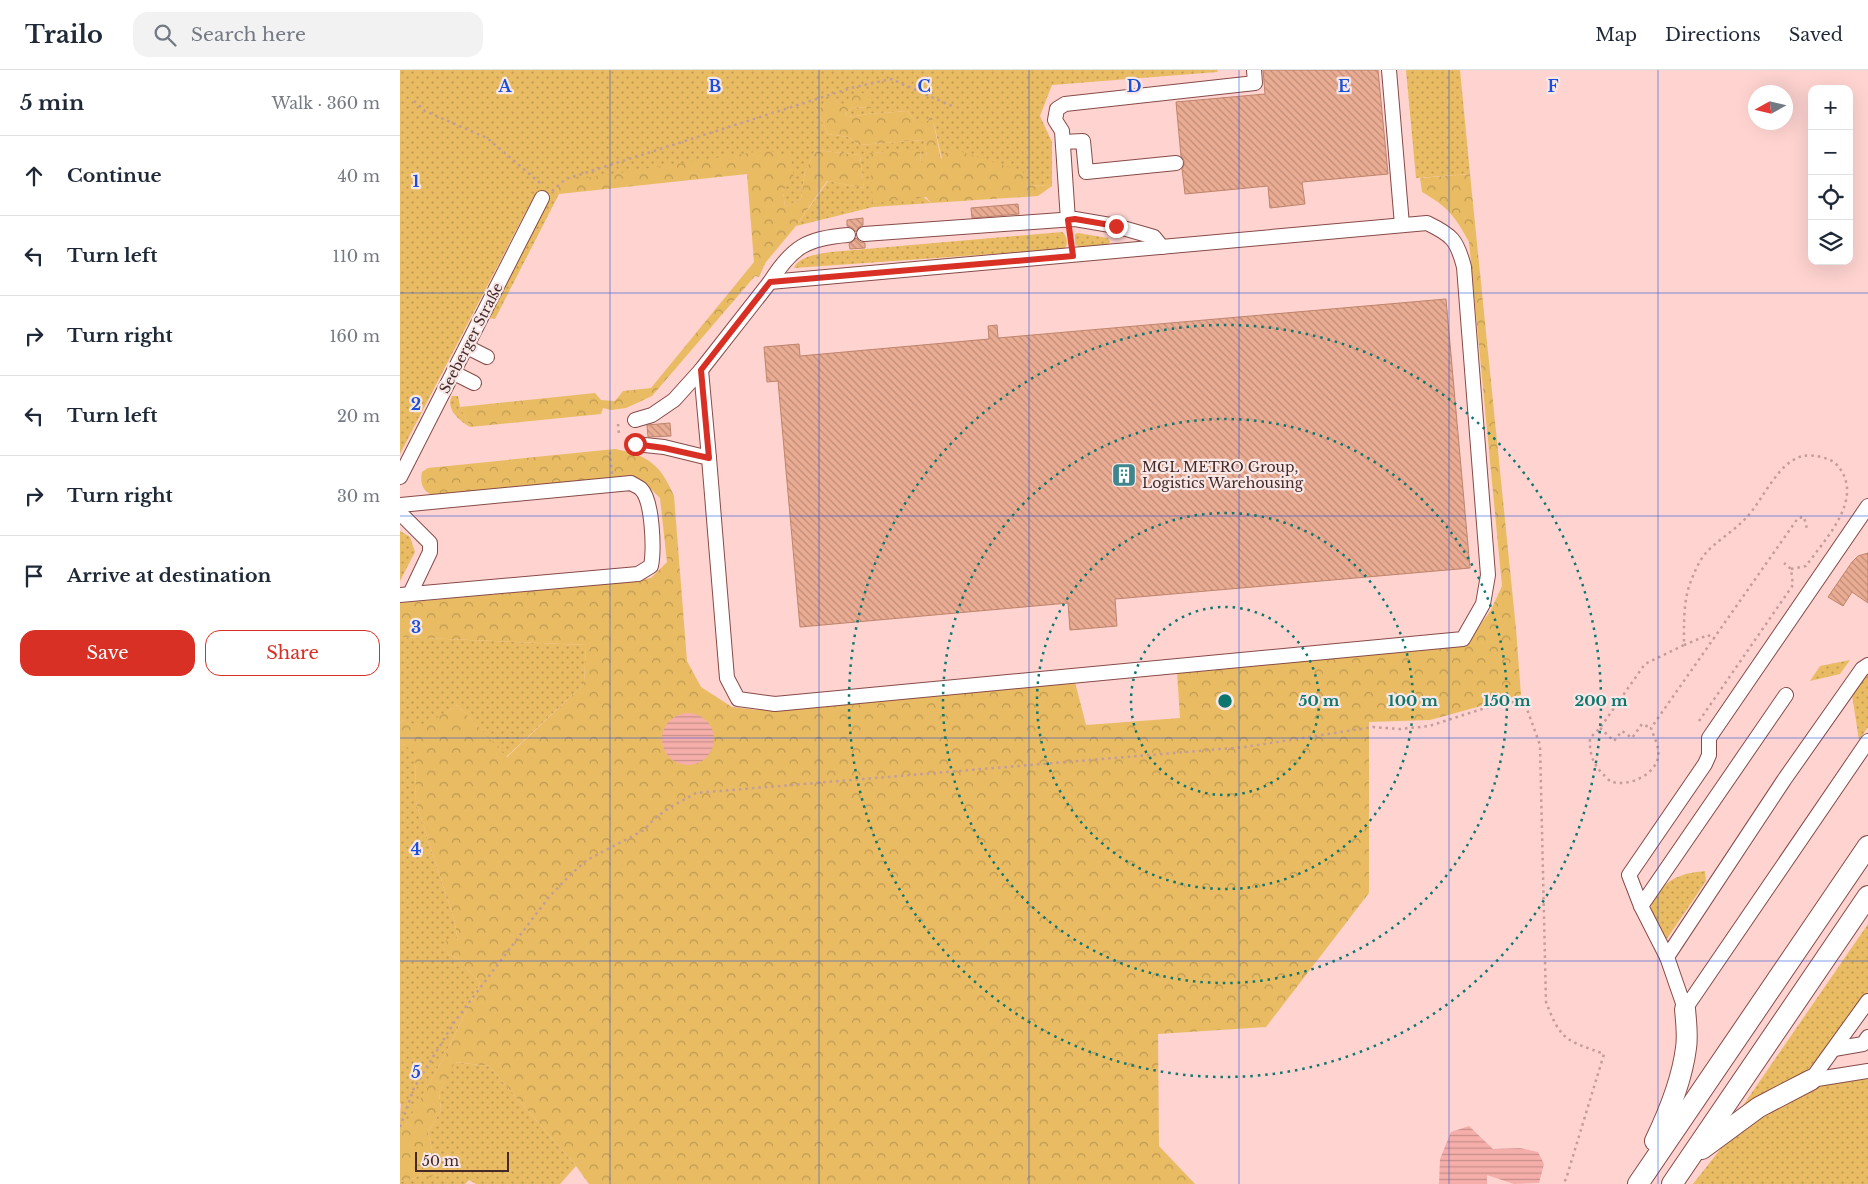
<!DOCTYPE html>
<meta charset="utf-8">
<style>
:root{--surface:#fff;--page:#f2f2f3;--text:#1f2937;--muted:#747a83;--line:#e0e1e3;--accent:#d93025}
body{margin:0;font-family:"Libre Baskerville",serif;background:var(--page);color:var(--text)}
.controls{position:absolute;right:15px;top:15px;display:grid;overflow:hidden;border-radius:10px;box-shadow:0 5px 20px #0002}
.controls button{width:45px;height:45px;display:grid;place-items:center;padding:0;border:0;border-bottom:1px solid var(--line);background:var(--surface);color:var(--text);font:25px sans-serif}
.compass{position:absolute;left:1348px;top:15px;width:45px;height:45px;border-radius:50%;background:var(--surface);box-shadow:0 5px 20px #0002;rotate:262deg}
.scale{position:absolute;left:15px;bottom:12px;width:94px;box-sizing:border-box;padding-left:5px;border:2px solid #442928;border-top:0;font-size:14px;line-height:18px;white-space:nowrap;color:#442928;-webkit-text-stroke:4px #f7e8e7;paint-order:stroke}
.stop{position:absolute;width:15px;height:15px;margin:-11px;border:4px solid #d93025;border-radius:50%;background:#fff}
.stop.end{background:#d93025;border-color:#fff;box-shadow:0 1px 5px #0008}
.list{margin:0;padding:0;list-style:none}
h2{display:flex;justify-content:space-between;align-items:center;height:65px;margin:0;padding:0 20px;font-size:21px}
h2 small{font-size:16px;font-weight:400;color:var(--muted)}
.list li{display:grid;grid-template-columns:32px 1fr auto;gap:15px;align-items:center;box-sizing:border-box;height:80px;padding:0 20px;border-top:1px solid var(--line)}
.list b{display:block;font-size:19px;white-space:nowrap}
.list em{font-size:16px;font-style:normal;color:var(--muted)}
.actions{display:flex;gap:10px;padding:15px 20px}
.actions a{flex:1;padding:11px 0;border:1px solid var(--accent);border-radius:15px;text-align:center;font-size:18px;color:var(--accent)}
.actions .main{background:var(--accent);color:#fff}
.icon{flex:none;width:28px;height:28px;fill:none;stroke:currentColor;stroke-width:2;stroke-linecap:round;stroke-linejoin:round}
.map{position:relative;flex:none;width:1468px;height:1114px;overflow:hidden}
header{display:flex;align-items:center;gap:30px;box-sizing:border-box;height:70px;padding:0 25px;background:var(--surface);border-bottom:1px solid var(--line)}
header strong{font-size:24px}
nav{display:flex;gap:28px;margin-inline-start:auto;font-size:18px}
.search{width:350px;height:45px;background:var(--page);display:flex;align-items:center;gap:12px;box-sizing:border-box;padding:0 18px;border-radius:15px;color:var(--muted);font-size:19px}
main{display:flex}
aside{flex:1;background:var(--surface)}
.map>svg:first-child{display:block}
.green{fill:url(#green-dots)}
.forest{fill:url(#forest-crowns)}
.water{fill:url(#water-rules)}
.building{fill:url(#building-back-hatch);stroke:#bf846c}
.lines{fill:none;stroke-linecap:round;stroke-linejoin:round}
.minor-casing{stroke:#864b48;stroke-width:16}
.highway-casing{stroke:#864b48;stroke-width:22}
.path{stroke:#c39d9b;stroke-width:2.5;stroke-dasharray:2.5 4;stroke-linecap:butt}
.minor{stroke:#fff;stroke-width:14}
.highway{stroke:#fff;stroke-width:20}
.route{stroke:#d93025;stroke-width:6}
.grid{fill:none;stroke:#1d4ed8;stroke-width:1;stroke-opacity:0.55}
.ring{fill:none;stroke:#0f766e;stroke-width:2.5;stroke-dasharray:2.5 5}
.labels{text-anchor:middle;stroke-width:4.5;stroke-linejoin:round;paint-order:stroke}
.street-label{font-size:14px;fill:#442928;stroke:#f7e8e7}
.poi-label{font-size:14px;fill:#442928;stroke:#f7e8e7;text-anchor:start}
.grid-label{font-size:16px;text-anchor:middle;font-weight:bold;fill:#1d4ed8;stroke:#f7e8e7;stroke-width:4.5;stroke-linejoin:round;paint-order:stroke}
.centre{fill:#0f766e;stroke:#f7e8e7;stroke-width:2.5}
.ring-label{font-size:15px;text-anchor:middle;font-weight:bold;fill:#0f766e;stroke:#f7e8e7;stroke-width:4.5;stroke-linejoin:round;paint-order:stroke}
</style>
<header>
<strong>Trailo</strong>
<div class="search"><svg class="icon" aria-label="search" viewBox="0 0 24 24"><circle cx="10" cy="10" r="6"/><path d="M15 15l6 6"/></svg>Search here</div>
<nav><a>Map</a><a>Directions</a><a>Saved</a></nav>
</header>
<main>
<aside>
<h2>5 min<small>Walk · 360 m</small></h2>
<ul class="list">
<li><svg class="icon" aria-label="ahead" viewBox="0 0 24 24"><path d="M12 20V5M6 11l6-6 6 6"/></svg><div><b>Continue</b></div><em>40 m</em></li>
<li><svg class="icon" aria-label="left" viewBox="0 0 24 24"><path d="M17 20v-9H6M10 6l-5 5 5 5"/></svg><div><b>Turn left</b></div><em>110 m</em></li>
<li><svg class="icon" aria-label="right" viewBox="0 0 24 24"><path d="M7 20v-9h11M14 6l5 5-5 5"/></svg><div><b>Turn right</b></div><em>160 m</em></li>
<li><svg class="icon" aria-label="left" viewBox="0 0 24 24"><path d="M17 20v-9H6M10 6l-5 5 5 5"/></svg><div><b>Turn left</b></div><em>20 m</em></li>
<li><svg class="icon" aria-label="right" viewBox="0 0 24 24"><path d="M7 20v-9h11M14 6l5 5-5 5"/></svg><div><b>Turn right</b></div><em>30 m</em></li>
<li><svg class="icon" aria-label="arrive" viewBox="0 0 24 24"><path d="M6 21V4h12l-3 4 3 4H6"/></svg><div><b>Arrive at destination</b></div></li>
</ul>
<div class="actions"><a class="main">Save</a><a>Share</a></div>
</aside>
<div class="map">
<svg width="1468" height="1114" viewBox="0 0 1468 1114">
<defs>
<pattern id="green-dots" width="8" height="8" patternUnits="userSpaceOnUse" patternTransform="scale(1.25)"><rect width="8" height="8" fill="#e9bc63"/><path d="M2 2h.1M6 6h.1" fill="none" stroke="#be9952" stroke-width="1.8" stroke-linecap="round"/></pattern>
<pattern id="forest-crowns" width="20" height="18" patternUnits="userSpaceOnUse" patternTransform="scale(1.25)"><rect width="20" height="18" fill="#e9bc63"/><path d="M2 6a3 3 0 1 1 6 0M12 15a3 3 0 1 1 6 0" fill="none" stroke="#be9952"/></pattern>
<pattern id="water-rules" width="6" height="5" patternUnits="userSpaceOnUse" patternTransform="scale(1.25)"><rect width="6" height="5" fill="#f5aea9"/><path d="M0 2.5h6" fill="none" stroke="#c88e8a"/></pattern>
<pattern id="building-back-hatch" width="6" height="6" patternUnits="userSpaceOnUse" patternTransform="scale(1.25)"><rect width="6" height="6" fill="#eaac93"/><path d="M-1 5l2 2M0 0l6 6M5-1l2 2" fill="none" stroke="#bf8c78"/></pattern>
</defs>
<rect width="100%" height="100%" fill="#fed3d0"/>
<g class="green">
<path d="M0 0H818L817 2 652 15 640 46 652 72V116L624 115 542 89 531 42 528 51H515L507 41 468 44 449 47 445 44 452 37 472 38 443 35 436 31 418 43 428 64 448 67 459 75 524 70 527 87 522 93H521L520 81 469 83 531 133 473 137 396 156 428 111 464 118 460 85 416 80 405 101 401 129 385 137 383 120 391 87 156 116 159 124 95 249 88 248 150 124 134 126 0 384Z"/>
<path d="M1006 0H1060L1070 104 1016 108Z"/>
<path d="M662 162C667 165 669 175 664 179L394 198C399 186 419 184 431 182Z"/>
<path d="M678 163 708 168 710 172 707 175 679 177 675 174V164Z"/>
<path d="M52 326H58L60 337 70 357C60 351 45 339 52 326Z"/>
<path d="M0 461 10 467 15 482 0 511Z"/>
<path d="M0 567 186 575 184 614 106 687 57 635 23 658 2 650 0 654Z"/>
<path d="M1450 590 1440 604 1410 611 1420 596Z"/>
<path d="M1468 601V657L1459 670 1452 625Z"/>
<path d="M0 672 15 682 16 733 54 849 58 871 47 883 59 890 80 913 43 989 5 1057 0 1046 1 1034 0 1033Z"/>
<path d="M1305 801 1306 811 1266 870C1261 862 1253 851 1251 842 1250 827 1265 812 1278 807 1286 803 1296 802 1305 801Z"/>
<path d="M1468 854V922L1428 977 1403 1005 1342 1037Z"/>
<path d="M54 992 89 996 176 1096 160 1114H76L69 1110 65 1114H0V1112L15 1108 40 1091 33 1084 28 1062 41 1040 39 1023Z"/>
<path d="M1468 1005V1114H1293L1322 1077 1348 1053 1419 1013Z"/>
</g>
<g class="forest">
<path d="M457 22 467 24 473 38 452 37 445 44 449 47 468 44 507 41 515 51H528L531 41 541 89 545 83 556 80 623 102 624 115 652 116 638 126 531 133 526 127 473 133 469 83 520 80 521 93 527 87 524 70 459 75 448 67 428 64 418 43 424 32 436 31 443 34Z"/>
<path d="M367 80 391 87 394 109 383 120 385 137 401 129 405 101 416 80 460 85 464 118 427 111 396 156 366 192 359 207 355 206 252 326 226 338 211 340 203 338 201 344 70 357 60 337 195 323 201 330 215 331 223 321 251 318 354 192 347 104 159 124 156 116 160 112Z"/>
<path d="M1070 104 1116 559 1121 625 1030 650 969 652V823L866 957 758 964 759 1076 795 1114H189L176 1096 89 996 55 992 39 1023 41 1040 28 1062 33 1084 40 1091 38 1102 30 1108 24 1102 15 1108 0 1112V1046L5 1056 43 989 80 913 59 890 47 883 46 869 58 871 54 849 16 733 15 683 0 672V654L2 650 23 657 57 635 107 687 184 614 186 575 0 567V533L235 511 251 508 267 492 260 428 245 413 232 406 32 425C22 421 20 412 22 402L28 398 215 379C248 385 261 395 274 426L287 591 301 617 332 637 357 640 675 612 686 655 780 648 777 601 1013 581 1067 573 1091 540 1102 516 1069 172C1055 146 1048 137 1022 122L1020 108Z"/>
</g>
<g class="water">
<circle cx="288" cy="669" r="26"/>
<path d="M1069 1056 1093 1079 1120 1078 1138 1082 1144 1094 1139 1113 1114 1114 1087 1105V1114H1039L1040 1089 1051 1062Z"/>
</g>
<g class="building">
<path d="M863 0H978L988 104 902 112 905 134 870 138 868 116 785 124 782 99 785 92 781 86 776 32 865 24Z"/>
<path d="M618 134 619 144 572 148 571 138Z"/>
<path d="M463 148V155L459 157 456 162 452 157 447 156V150Z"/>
<path d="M456 168 460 172 465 173V178L450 179 449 174Z"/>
<path d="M1046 229 1070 498 715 529 717 556 670 560 668 533 400 557 378 311 367 312 364 277 399 274 400 286 589 269 588 256 597 255 598 268Z"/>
<path d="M270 353 271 366 248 367 247 355Z"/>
<path d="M1468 483V533L1452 522 1443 536 1428 527 1452 492 1458 486Z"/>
</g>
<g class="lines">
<defs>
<g id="minor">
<path d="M989 0 1002 155"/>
<path d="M663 72 683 71 686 102 776 93"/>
<path d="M668 150 662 61 655 50 657 39 665 34 855 13 854 0"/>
<path d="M464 164 675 149 716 156 754 167 762 177"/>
<path d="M370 212C392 177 407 168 448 165"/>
<path d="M67 277 87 287"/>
<path d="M301 300 309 388"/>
<path d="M54 303 74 313"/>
<path d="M235 374 264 377 309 388 327 608 338 629 375 634 1063 569 1083 534 1088 505 1064 197C1057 170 1052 165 1027 153L370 212 301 300 274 330 252 345 235 350"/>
<path d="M0 407 142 128"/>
<path d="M0 435 231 413C234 415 239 417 241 419 253 431 254 480 251 496L238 504 0 525"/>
<path d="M0 443 30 473V482L10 524"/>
<path d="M1241 836 1386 625"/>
<path d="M1267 887 1241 836 1229 805 1305 694 1309 685V668L1468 436"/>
<path d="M1285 939 1267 887 1384 710 1462 599 1468 595"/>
<path d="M1285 939 1468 671"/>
<path d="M1434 979 1463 974 1468 967"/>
<path d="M1411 1010 1468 931"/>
<path d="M1411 1010 1468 1001"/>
</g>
<g id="highway">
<path d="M1255 1071C1269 1042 1282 1010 1286 978 1288 966 1286 951 1285 939"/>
<path d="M1302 1079 1359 1037 1411 1010"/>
<path d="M1238 1114 1468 776"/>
<path d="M1272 1114 1468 826"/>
</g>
</defs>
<use href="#minor" class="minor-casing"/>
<use href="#highway" class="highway-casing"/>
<g class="path">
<path d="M14 31 25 41 87 68 139 112V115"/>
<path d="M152 121 166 109 451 18 491 9 554 37"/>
<path d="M218 354 219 364"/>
<path d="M210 382 212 404"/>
<path d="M1391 499 1406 496C1425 469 1465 429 1438 396 1432 388 1413 384 1403 386 1377 392 1363 431 1345 449 1333 462 1316 471 1305 484 1299 491 1294 503 1291 511 1283 530 1284 555 1284 575L1245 594 1200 658 1190 668C1189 683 1193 695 1204 705 1204 706 1210 711 1210 711 1226 718 1254 706 1258 688 1260 678 1254 667 1251 658L1398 448 1404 447 1407 459"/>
<path d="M1284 575 1308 565 1314 569"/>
<path d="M1299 651 1393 515 1391 499 1384 493"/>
<path d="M1200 658 1214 671 1222 661 1232 668 1242 654 1251 658"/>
<path d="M0 1057 14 1018 55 951 149 827 171 804 187 790 244 760 255 748 269 738 296 723 845 677 973 657 1000 659 1029 656 1104 632H1118L1127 639 1140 675 1146 932C1161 972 1167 970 1204 984L1166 1109 1163 1114"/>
</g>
<use href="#minor" class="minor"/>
<use href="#highway" class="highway"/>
</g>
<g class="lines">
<path class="route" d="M235 374 264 378 309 388 301 300 370 212 673 186 668 150 675 149 716 156"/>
</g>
<path class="grid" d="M210 0V1114M419 0V1114M629 0V1114M839 0V1114M1049 0V1114M1258 0V1114M0 223H1468M0 446H1468M0 668H1468M0 891H1468"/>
<g class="ring">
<circle cx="825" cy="631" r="94"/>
<circle cx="825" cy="631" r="188"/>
<circle cx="825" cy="631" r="282"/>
<circle cx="825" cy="631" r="376"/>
</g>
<defs>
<symbol id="building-square" viewBox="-11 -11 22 22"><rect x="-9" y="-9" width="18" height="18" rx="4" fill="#3e868c" stroke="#f7e8e7"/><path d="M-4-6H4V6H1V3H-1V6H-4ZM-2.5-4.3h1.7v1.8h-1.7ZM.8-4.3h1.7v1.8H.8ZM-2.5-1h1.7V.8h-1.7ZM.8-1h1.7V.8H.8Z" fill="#fff"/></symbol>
</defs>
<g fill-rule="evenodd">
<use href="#building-square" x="710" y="391" width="28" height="28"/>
</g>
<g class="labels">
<g class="street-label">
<text transform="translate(71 268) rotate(-63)" y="5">Seeberger Straße</text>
</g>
<g class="poi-label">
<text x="742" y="402">MGL METRO Group,<tspan x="742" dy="16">Logistics Warehousing</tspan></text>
</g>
</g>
<g class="grid-label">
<text x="105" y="22">A</text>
<text x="315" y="22">B</text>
<text x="524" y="22">C</text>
<text x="734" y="22">D</text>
<text x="944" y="22">E</text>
<text x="1153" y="22">F</text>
<text x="16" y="117">1</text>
<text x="16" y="340">2</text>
<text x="16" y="563">3</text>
<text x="16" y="785">4</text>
<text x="16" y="1008">5</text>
</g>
<circle cx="825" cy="631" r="8" class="centre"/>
<g class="ring-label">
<text x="919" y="636">50 m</text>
<text x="1013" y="636">100 m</text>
<text x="1107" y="636">150 m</text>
<text x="1201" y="636">200 m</text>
</g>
</svg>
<div class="controls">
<button>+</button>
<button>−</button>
<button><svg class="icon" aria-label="locate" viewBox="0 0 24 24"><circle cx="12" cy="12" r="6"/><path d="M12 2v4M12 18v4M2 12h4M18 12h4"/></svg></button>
<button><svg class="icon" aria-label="layers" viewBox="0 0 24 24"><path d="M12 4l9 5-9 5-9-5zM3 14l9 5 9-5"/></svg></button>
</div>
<svg class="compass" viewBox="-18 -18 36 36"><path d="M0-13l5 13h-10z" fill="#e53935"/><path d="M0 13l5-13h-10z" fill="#747a83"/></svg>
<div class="scale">50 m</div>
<div class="stop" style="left:235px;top:374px"></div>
<div class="stop end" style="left:716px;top:156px"></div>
</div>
</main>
